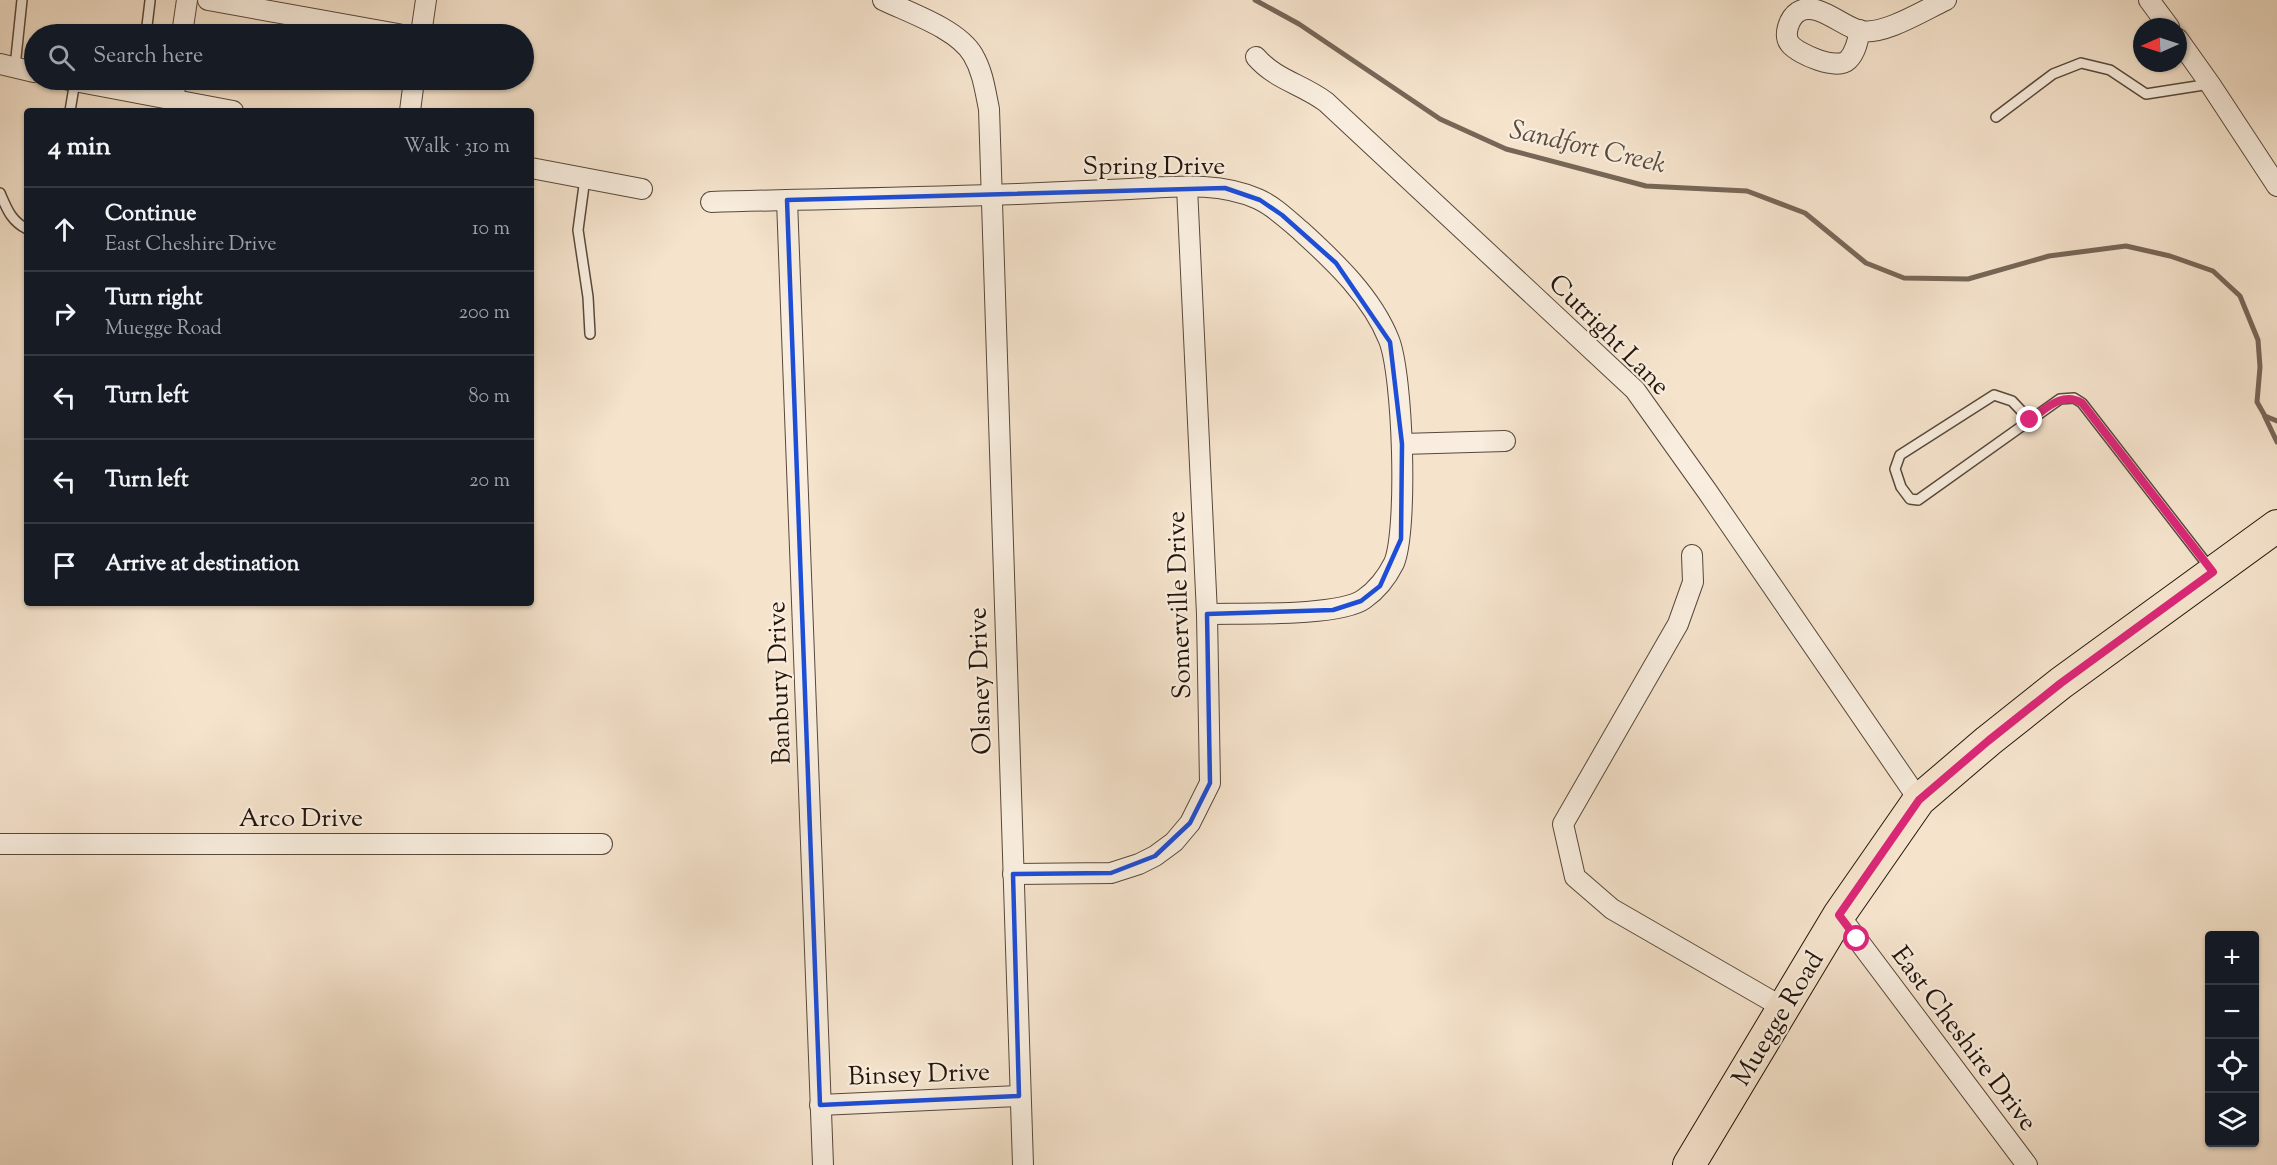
<!DOCTYPE html>
<meta charset="utf-8">
<style>
:root{--surface:#171b24;--page:#242831;--text:#f1f3f6;--muted:#9ea1a6;--line:#363941}
body{margin:0;font-family:"Sorts Mill Goudy",serif;background:var(--page);color:var(--text)}
.controls{position:absolute;right:18px;bottom:18px;display:grid;overflow:hidden;border-radius:6px;box-shadow:0 2px 4px #0004}
.controls button{width:54px;height:54px;display:grid;place-items:center;padding:0;border:0;border-bottom:2px solid var(--line);background:var(--surface);color:var(--text);font:30px sans-serif}
.compass{position:absolute;left:2133px;top:18px;width:54px;height:54px;border-radius:50%;background:var(--surface);box-shadow:0 2px 4px #0004;rotate:267deg}
.stop{position:absolute;width:18px;height:18px;margin:-14px;border:4px solid #db2777;border-radius:50%;background:#fff}
.stop.end{background:#db2777;border-color:#fff;box-shadow:0 2px 6px #0008}
.list{margin:0;padding:0;list-style:none}
h2{display:flex;justify-content:space-between;align-items:center;height:78px;margin:0;padding:0 24px;font-size:26px}
h2 small{font-size:20px;font-weight:400;color:var(--muted)}
.list li{display:grid;grid-template-columns:39px 1fr auto;gap:18px;align-items:center;box-sizing:border-box;height:84px;padding:0 24px;border-top:2px solid var(--line)}
.list b{display:block;font-size:22px;white-space:nowrap}
.list p{margin:0;font-size:20px;white-space:nowrap;color:var(--muted)}
.list em{font-size:20px;font-style:normal;color:var(--muted)}
.icon{flex:none;width:33px;height:33px;fill:none;stroke:currentColor;stroke-width:2;stroke-linecap:round;stroke-linejoin:round}
.map{position:relative;flex:none;width:2277px;height:1165px;overflow:hidden}
.search{position:absolute;background:var(--surface);box-shadow:0 2px 4px #0004;left:24px;top:24px;width:510px;height:66px;display:flex;align-items:center;gap:15px;box-sizing:border-box;padding:0 21px;border-radius:33px;color:var(--muted);font-size:22px}
.panel{position:absolute;background:var(--surface);box-shadow:0 2px 4px #0004;left:24px;top:108px;width:510px;height:498px;border-radius:6px}
.map>svg:first-child{display:block}
.lines{fill:none;stroke-linecap:round;stroke-linejoin:round}
.stream{stroke:#776657;stroke-width:5}
.service-casing{stroke:#58483a;stroke-width:12}
.minor-casing{stroke:#58483a;stroke-width:22}
.primary-casing{stroke:#24140a;stroke-width:34}
.service{stroke:#f8edde;stroke-width:9}
.minor{stroke:#f8edde;stroke-width:20}
.primary{stroke:#f5e3cc;stroke-width:32}
.route{stroke:#db2777;stroke-width:8}
.marked{fill:none;stroke:#1d4ed8;stroke-width:4.5;stroke-linejoin:round}
.labels{text-anchor:middle;stroke-width:4.5;stroke-linejoin:round;paint-order:stroke}
.street-label{font-size:26px;fill:#24140a;stroke:#f8edde}
.water-label{font-size:27px;font-style:italic;fill:#5b4b3d;stroke:#f8edde}
</style>
<div class="map">
<svg width="2277" height="1165" viewBox="0 0 2277 1165">
<rect width="100%" height="100%" fill="#f5e3cc"/>
<filter id="stains"><feTurbulence type="fractalNoise" baseFrequency=".00333" numOctaves="4"/><feColorMatrix values="0 0 0 0 .2 0 0 0 0 .09 0 0 0 0 .02 0 0 0 .5 -.17"/></filter>
<radialGradient id="worn" r=".72"><stop offset=".6" stop-color="#630" stop-opacity="0"/><stop offset="1" stop-color="#630" stop-opacity=".3"/></radialGradient>
<g class="lines">
<g class="stream">
<path d="M1255 0 1299 24 1440 119 1506 149 1646 186 1747 191 1805 213 1866 263 1904 278 1968 279 2049 256 2126 246 2170 256 2213 271 2240 296 2258 340 2260 367 2257 402 2265 416 2277 421"/>
<path d="M2265 417 2277 442"/>
</g>
<defs>
<g id="service">
<path d="M146 34 150 1"/>
<path d="M15 67 22 0"/>
<path d="M70 111 75 81"/>
<path d="M1996 117 2053 74 2081 63 2110 70 2146 94 2210 84"/>
<path d="M585 178 578 230 588 297 590 334"/>
<path d="M0 193C7 209 11 221 27 229"/>
<path d="M2030 420 2012 401 1994 395 1900 455 1895 469 1901 487 1910 499 1918 500 2060 399 2074 398 2082 403 2210 568"/>
</g>
<g id="minor">
<path d="M208 0 398 34"/>
<path d="M883 0C910 13 958 29 973 55 983 72 985 90 989 109L1023 1165"/>
<path d="M2149 0 2169 27"/>
<path d="M1860 30C1858 40 1856 52 1848 60 1837 71 1798 54 1790 44 1783 35 1789 18 1798 12 1817 0 1842 27 1861 31 1885 35 1924 10 1946 0"/>
<path d="M182 34 187 0"/>
<path d="M421 34 426 0"/>
<path d="M2178 39 2210 84 2277 186"/>
<path d="M1256 57C1276 80 1302 84 1326 102L1635 390 1707 491 1919 800"/>
<path d="M0 64 34 72"/>
<path d="M69 80 233 111"/>
<path d="M173 100 176 80"/>
<path d="M410 111 414 80"/>
<path d="M531 168 642 189"/>
<path d="M787 200 823 1165"/>
<path d="M711 202C813 199 916 198 1018 194 1055 192 1093 191 1130 189 1173 187 1218 181 1258 199 1274 206 1288 220 1301 231 1335 262 1372 297 1389 340 1403 375 1408 530 1394 563 1387 577 1377 590 1364 599 1339 617 1241 613 1207 614"/>
<path d="M1402 444 1505 441"/>
<path d="M1692 555 1693 582 1678 624 1563 824 1575 877 1612 909 1782 1007"/>
<path d="M0 844H602"/>
<path d="M1013 874 1111 873 1139 864 1155 856 1174 842 1190 823 1210 783 1207 614 1187 187"/>
<path d="M1839 915 2027 1165"/>
<path d="M820 1105 1019 1096"/>
</g>
<path id="primary" d="M1689 1165 1839 915 1919 800 1988 741 2061 683 2277 526"/>
</defs>
<use href="#service" class="service-casing"/>
<use href="#minor" class="minor-casing"/>
<use href="#primary" class="primary-casing"/>
<use href="#service" class="service"/>
<use href="#minor" class="minor"/>
<use href="#primary" class="primary"/>
</g>
<g class="lines">
<path class="route" d="M1857 939 1839 915 1919 800 1988 741 2061 683 2213 572 2082 403C2062 391 2046 409 2030 420"/>
</g>
<path class="marked" d="M1225 188 1260 200 1282 215 1336 263 1390 342 1402 444 1401 539 1380 586 1361 601 1333 610 1207 614 1210 783 1190 823 1155 856 1111 873 1013 874 1019 1096 820 1105 787 200Z"/>
<g class="labels">
<g class="street-label">
<text x="1154" y="174">Spring Drive</text>
<text transform="translate(1610 334) rotate(45)" y="9">Cutright Lane</text>
<text transform="translate(1178 605) rotate(-92)" y="9">Somerville Drive</text>
<text transform="translate(979 681) rotate(-92)" y="9">Olsney Drive</text>
<text transform="translate(778 683) rotate(-92)" y="9">Banbury Drive</text>
<text x="301" y="826">Arco Drive</text>
<text transform="translate(1777 1018) rotate(-59)" y="9">Muegge Road</text>
<text transform="translate(1965 1038) rotate(53)" y="9">East Cheshire Drive</text>
<text transform="translate(919 1073) rotate(-2)" y="9">Binsey Drive</text>
</g>
<g class="water-label">
<text transform="translate(1588 146) rotate(13)" y="9">Sandfort Creek</text>
</g>
</g>
<rect width="100%" height="100%" filter="url(#stains)"/>
<rect width="100%" height="100%" fill="url(#worn)"/>
</svg>
<div class="controls">
<button>+</button>
<button>−</button>
<button><svg class="icon" aria-label="locate" viewBox="0 0 24 24"><circle cx="12" cy="12" r="6"/><path d="M12 2v4M12 18v4M2 12h4M18 12h4"/></svg></button>
<button><svg class="icon" aria-label="layers" viewBox="0 0 24 24"><path d="M12 4l9 5-9 5-9-5zM3 14l9 5 9-5"/></svg></button>
</div>
<svg class="compass" viewBox="-18 -18 36 36"><path d="M0-13l5 13h-10z" fill="#e53935"/><path d="M0 13l5-13h-10z" fill="#9ea1a6"/></svg>
<div class="stop" style="left:1857px;top:939px"></div>
<div class="stop end" style="left:2030px;top:420px"></div>
<div class="search"><svg class="icon" aria-label="search" viewBox="0 0 24 24"><circle cx="10" cy="10" r="6"/><path d="M15 15l6 6"/></svg>Search here</div>
<section class="panel">
<h2>4 min<small>Walk · 310 m</small></h2>
<ul class="list">
<li><svg class="icon" aria-label="ahead" viewBox="0 0 24 24"><path d="M12 20V5M6 11l6-6 6 6"/></svg><div><b>Continue</b><p>East Cheshire Drive</p></div><em>10 m</em></li>
<li><svg class="icon" aria-label="right" viewBox="0 0 24 24"><path d="M7 20v-9h11M14 6l5 5-5 5"/></svg><div><b>Turn right</b><p>Muegge Road</p></div><em>200 m</em></li>
<li><svg class="icon" aria-label="left" viewBox="0 0 24 24"><path d="M17 20v-9H6M10 6l-5 5 5 5"/></svg><div><b>Turn left</b></div><em>80 m</em></li>
<li><svg class="icon" aria-label="left" viewBox="0 0 24 24"><path d="M17 20v-9H6M10 6l-5 5 5 5"/></svg><div><b>Turn left</b></div><em>20 m</em></li>
<li><svg class="icon" aria-label="arrive" viewBox="0 0 24 24"><path d="M6 21V4h12l-3 4 3 4H6"/></svg><div><b>Arrive at destination</b></div></li>
</ul>
</section>
</div>
